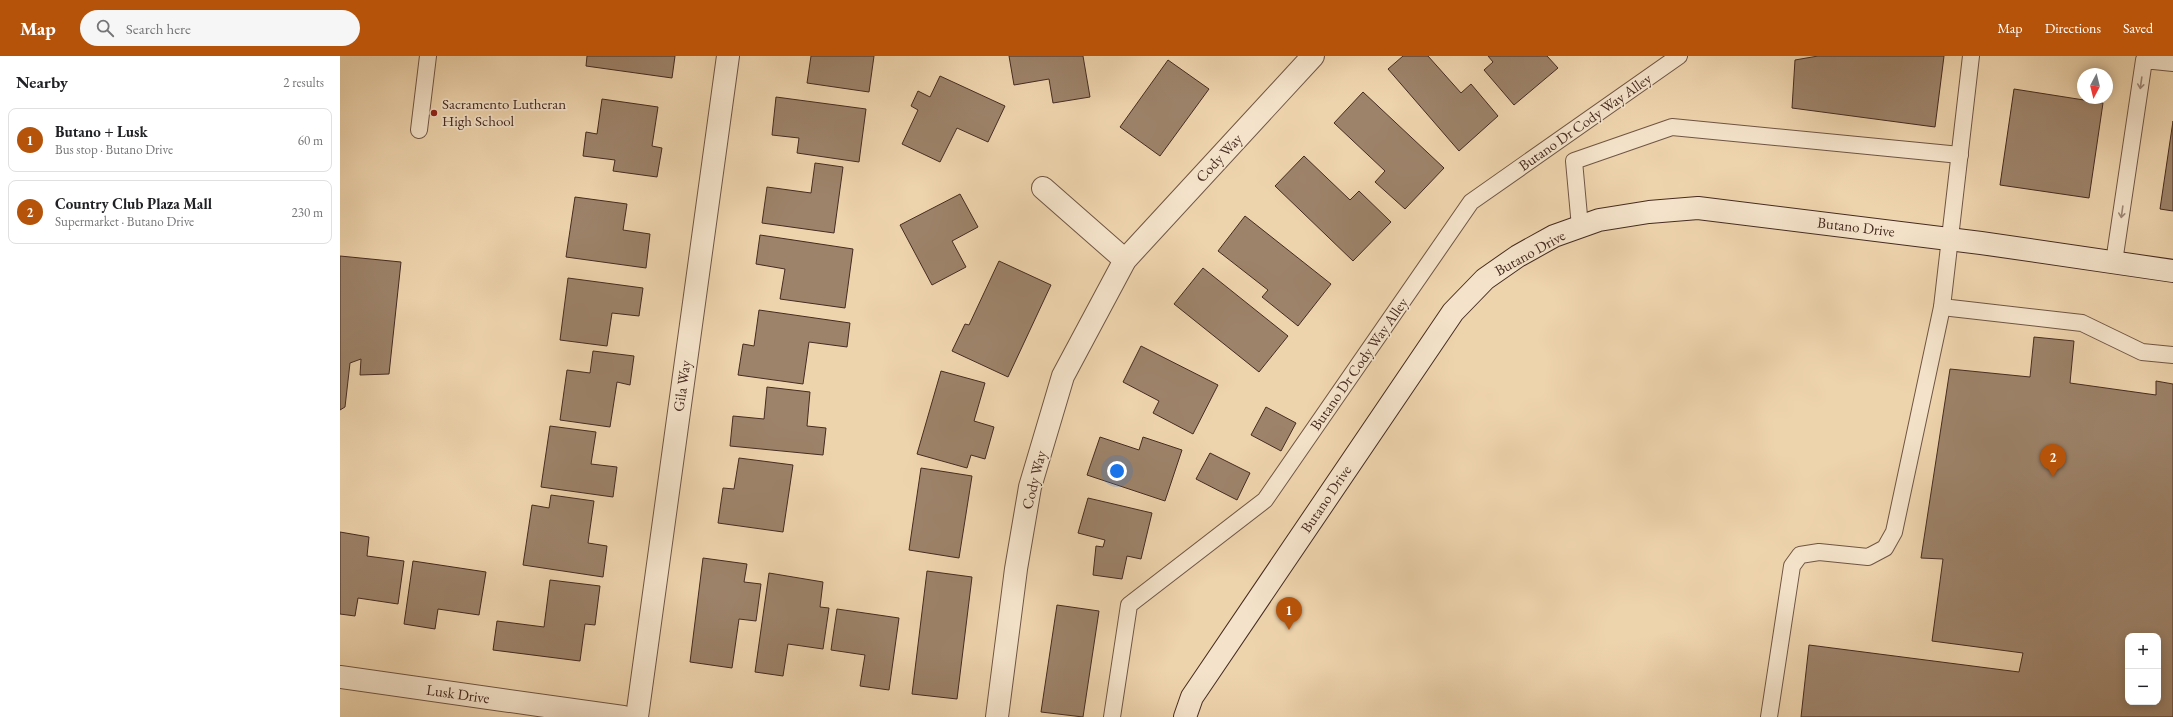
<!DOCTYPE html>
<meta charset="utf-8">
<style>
:root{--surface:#fff;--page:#f6f6f6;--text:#202124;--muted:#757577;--line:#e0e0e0;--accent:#b45309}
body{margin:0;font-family:"EB Garamond",serif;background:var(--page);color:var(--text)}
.controls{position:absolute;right:12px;bottom:12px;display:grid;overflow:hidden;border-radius:8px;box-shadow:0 2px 10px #0003}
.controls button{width:36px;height:36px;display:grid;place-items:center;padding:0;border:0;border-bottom:1px solid var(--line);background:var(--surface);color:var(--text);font:20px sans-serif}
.compass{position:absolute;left:1737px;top:12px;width:36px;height:36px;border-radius:50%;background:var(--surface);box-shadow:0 2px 10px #0003;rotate:187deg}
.you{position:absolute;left:777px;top:415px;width:14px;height:14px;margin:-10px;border:3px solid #fff;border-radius:50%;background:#1a73e8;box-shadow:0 0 0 6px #1a73e833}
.badge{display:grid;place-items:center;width:26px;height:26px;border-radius:50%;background:var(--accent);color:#fff;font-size:13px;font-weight:700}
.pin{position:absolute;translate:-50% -33px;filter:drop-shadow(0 1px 2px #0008)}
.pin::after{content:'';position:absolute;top:21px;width:14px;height:12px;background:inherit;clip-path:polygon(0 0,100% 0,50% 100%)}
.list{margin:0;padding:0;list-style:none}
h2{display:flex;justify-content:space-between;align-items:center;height:52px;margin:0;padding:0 16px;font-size:17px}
h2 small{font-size:13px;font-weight:400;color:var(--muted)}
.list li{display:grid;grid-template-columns:26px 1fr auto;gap:12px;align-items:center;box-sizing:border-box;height:64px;margin:0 8px 8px;padding:0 8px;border:1px solid var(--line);border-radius:8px}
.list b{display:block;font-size:15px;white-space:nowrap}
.list p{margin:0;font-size:13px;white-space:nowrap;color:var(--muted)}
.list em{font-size:13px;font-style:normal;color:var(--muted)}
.icon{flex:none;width:22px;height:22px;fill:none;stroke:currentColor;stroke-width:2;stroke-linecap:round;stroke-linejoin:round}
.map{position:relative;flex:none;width:1833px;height:661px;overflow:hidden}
header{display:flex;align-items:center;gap:24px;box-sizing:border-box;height:56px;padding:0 20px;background:var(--accent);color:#fff}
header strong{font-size:19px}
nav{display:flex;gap:22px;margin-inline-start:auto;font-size:14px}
.search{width:280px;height:36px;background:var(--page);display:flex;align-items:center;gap:10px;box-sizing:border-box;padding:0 14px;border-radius:22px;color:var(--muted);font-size:15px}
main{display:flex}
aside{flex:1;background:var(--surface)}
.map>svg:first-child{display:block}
.building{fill:#9d836a;stroke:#462b21;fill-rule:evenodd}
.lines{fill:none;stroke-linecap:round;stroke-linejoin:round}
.lane-casing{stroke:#705544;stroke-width:18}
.street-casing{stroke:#705544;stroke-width:24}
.secondary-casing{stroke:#462b21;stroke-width:24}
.lane{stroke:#f4e3ca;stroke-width:16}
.street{stroke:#f4e3ca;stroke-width:22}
.secondary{stroke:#f4e3ca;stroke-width:22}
.oneway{stroke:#9d8776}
.poi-dot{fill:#8f2418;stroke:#f4e3ca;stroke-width:1.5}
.labels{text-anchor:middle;stroke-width:3.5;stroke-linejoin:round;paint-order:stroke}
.poi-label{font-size:15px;fill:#462b21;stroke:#f4e3ca;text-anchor:start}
.street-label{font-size:15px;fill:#462b21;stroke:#f4e3ca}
</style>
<header>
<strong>Map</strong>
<div class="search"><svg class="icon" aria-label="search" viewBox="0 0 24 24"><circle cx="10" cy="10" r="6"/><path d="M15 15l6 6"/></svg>Search here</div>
<nav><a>Map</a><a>Directions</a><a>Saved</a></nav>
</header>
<main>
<aside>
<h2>Nearby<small>2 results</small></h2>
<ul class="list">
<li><span class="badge">1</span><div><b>Butano + Lusk</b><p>Bus stop · Butano Drive</p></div><em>60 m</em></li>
<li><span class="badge">2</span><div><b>Country Club Plaza Mall</b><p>Supermarket · Butano Drive</p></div><em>230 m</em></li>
</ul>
</aside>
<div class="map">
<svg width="1833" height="661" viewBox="0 0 1833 661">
<rect width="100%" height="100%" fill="#eed4ad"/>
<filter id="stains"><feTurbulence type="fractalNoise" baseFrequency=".005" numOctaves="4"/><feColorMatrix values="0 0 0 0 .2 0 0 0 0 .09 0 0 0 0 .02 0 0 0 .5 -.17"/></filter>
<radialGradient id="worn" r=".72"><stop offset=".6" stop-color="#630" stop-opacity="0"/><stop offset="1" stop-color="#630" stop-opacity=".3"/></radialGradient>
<g class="building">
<path d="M247 0H335L332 22 246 10Z"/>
<path d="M471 0H534L529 36 467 27Z"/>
<path d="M669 0H743L750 41 713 47 709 23 674 29Z"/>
<path d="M1063 0H1088L1121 37 1131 28 1158 60 1119 95 1048 13Z"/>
<path d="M1148 0H1207L1218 12 1174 49 1144 14 1153 6Z"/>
<path d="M1478 0H1604L1595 71 1452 52 1455 4Z"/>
<path d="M828 4 869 33 820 100 780 71Z"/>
<path d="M600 20 665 50 648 86 617 72 600 106 562 88 578 54 571 50 578 35 590 41Z"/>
<path d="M1674 33 1763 47 1749 142 1660 129Z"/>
<path d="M1023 36 1104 112 1065 153 1035 126 1045 115 994 67Z"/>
<path d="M436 41 526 53 519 106 457 97 459 82 432 79Z"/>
<path d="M262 43 318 51 312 90 322 92 317 121 273 115 275 104 243 100 246 76 257 78Z"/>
<path d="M1833 65V155L1820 153Z"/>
<path d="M964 100 1010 144 1019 135 1051 166 1013 205 935 130Z"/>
<path d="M475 107 503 111 494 177 422 167 427 131 471 137Z"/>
<path d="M620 138 638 171 612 185 626 211 592 229 560 169Z"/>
<path d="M235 141 287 148 283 174 310 178 306 212 226 201Z"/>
<path d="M905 160 991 228 958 270 922 241 928 234 878 195Z"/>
<path d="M420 179 513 193 505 252 440 243 445 213 416 208Z"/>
<path d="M0 200 61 206 49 318 20 319 21 303 10 307 5 351 0 354Z"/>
<path d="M659 205 711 229 668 321 612 295 625 268 629 269Z"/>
<path d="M863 212 948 280 919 316 834 248Z"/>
<path d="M228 222 303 232 299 260 272 257 267 290 220 284Z"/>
<path d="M419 254 510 267 507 291 469 286 463 328 398 319 403 288 414 290Z"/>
<path d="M1694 281 1734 285 1730 327 1816 339V325L1833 328V661H1461L1469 589 1679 616 1683 597 1592 585 1603 503 1581 502 1610 313 1690 321ZM1788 580H1818V646H1788Z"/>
<path d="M801 290 878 329 853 378 813 357 819 345 783 326Z"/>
<path d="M253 295 294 300 290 329 277 326 270 371 220 364 227 314 250 317Z"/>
<path d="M601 315 645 327 634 365 654 371 645 403 631 399 627 412 577 398Z"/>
<path d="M427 331 470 336 467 370 486 372 483 399 390 390 393 360 424 363Z"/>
<path d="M926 351 956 367 941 395 911 379Z"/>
<path d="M210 370 256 376 251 408 277 411 273 441 201 431Z"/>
<path d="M760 381 799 394 803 381 842 394 825 445 747 419Z"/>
<path d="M870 397 910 417 897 444 856 423Z"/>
<path d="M399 402 453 409 443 476 378 467 383 432 394 433Z"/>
<path d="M581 412 632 420 619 502 569 494Z"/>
<path d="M211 439 254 445 248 487 267 490 263 521 183 509 192 449 209 452Z"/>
<path d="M748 442 812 457 801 503 787 500 782 523 753 519 756 490 763 491 765 484 738 477Z"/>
<path d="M0 476 29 481 27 500 64 505 58 548 18 542 15 560 0 558Z"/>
<path d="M363 502 407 508 404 526 421 528 416 565 399 563 392 612 350 606Z"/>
<path d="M73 505 146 516 139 559 98 553 95 573 64 568Z"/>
<path d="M587 515 632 521 617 643 572 638Z"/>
<path d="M429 517 483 526 480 551 489 552 483 593 448 588 443 620 415 616Z"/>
<path d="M210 524 260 530 255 569 245 568 240 605 153 594 157 565 204 571Z"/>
<path d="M717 549 759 555 743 661 701 656Z"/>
<path d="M497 553 559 562 549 634 520 630 525 599 491 594Z"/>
</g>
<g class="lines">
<defs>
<g id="lane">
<path d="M1631 0 1602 251 1742 267 1802 296 1833 299"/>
<path d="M79 74 88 0"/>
<path d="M1240 171 1234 105 1332 71 1620 99"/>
<path d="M1774 206 1804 4 1833 7"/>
<path d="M772 661 789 549 925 444 1131 146 1339 0"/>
<path d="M1429 661 1452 510 1460 499 1479 496 1528 501 1545 492 1554 476 1602 251"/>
</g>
<g id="street">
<path d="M703 132 785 204"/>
<path d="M0 621 283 661"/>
<path d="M297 661 388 0"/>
<path d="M657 661 676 513 690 431 723 320 785 204 973 0"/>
</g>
<path id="secondary" d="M845 661 852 641 1113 256 1145 223 1178 200 1214 180 1259 164 1309 156 1358 152 1641 187 1833 215"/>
</defs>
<use href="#lane" class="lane-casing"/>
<use href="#street" class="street-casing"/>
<use href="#secondary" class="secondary-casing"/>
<use href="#lane" class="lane"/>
<use href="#street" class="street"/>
<use href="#secondary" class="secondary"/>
</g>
<defs><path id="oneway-shaft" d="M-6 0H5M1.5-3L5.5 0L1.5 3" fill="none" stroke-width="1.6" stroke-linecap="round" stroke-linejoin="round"/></defs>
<g class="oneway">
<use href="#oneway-shaft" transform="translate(1801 27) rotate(98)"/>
<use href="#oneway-shaft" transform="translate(1782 156) rotate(98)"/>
</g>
<circle class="poi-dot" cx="94" cy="57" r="4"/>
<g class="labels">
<g class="poi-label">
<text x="102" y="53">Sacramento Lutheran<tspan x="102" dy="17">High School</tspan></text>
</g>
<g class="street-label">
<text transform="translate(1245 66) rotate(-35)" y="5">Butano Dr Cody Way Alley</text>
<text transform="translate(879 102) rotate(-47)" y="5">Cody Way</text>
<text transform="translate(1516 171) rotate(7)" y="5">Butano Drive</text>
<text transform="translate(1190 197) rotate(-29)" y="5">Butano Drive</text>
<text transform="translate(1019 308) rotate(-55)" y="5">Butano Dr Cody Way Alley</text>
<text transform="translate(342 330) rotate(-82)" y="5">Gila Way</text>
<text transform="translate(694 424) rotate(-76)" y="5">Cody Way</text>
<text transform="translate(986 443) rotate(-56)" y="5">Butano Drive</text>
<text transform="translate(118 638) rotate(8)" y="5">Lusk Drive</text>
</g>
</g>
<rect width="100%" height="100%" filter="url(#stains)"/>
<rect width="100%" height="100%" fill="url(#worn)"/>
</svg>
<div class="controls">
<button>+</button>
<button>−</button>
</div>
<svg class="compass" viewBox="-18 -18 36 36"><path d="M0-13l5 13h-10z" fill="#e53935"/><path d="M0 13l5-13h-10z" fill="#757577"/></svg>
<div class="you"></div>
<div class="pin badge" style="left:949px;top:574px">1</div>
<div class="pin badge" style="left:1713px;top:421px">2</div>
</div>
</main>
